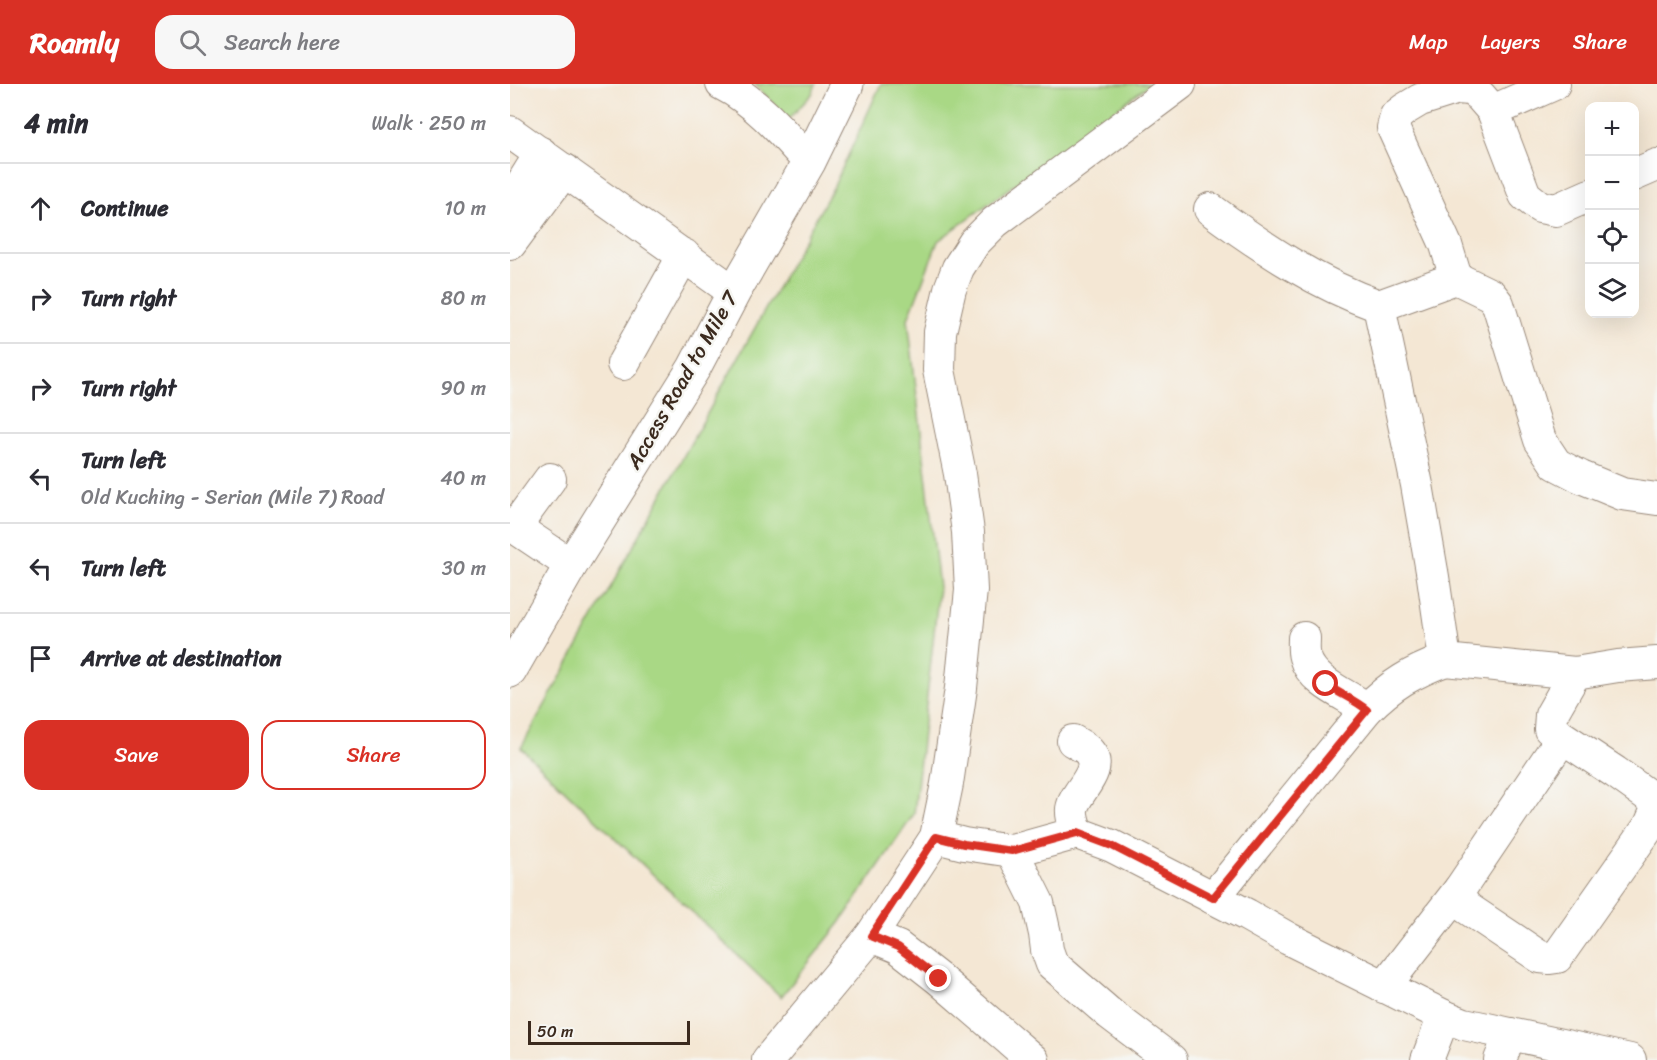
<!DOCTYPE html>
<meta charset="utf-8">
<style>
:root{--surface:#fff;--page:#f7f7f7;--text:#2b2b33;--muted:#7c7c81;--line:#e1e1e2;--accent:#d93025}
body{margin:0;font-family:Sriracha,sans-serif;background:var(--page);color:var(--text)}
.controls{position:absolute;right:18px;top:18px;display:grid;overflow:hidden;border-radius:12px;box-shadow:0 6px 24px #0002}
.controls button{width:54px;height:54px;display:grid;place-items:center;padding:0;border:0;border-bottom:2px solid var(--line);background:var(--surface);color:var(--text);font:30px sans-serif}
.scale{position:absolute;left:18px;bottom:15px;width:162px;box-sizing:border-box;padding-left:6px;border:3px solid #3b2a1e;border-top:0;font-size:16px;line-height:21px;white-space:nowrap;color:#3b2a1e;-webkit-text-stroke:4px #f6f6f2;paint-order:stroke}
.stop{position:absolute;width:18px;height:18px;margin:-14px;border:4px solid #d93025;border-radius:50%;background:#fff}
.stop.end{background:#d93025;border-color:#fff;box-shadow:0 2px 6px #0008}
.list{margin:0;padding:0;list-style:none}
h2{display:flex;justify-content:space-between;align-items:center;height:78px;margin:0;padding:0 24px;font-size:26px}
h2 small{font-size:20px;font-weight:400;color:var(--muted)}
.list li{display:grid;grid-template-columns:39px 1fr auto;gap:18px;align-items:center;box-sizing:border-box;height:90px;padding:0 24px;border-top:2px solid var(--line)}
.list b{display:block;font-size:22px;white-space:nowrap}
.list p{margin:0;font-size:20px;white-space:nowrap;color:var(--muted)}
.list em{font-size:20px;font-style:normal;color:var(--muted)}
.actions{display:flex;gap:12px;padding:18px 24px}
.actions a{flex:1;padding:14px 0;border:2px solid var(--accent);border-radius:18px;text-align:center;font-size:21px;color:var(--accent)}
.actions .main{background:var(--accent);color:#fff}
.icon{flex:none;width:33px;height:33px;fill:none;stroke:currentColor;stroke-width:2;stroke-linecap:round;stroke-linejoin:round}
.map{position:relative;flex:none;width:1147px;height:976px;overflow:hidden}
header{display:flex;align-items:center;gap:36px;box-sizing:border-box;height:84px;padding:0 30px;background:var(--accent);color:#fff}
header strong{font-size:28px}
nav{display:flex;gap:33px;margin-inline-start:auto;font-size:21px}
.search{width:420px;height:54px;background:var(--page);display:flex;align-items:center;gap:15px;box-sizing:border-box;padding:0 21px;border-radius:18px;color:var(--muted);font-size:22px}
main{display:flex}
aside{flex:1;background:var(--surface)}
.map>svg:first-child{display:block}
.green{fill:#a9d885;stroke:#728152;stroke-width:1.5}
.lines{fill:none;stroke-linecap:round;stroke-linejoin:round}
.minor-casing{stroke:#988879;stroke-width:34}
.major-casing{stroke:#988879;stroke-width:35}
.minor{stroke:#fff;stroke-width:32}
.major{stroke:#fff;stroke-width:33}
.route{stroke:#d93025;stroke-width:8}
.labels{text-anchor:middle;stroke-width:5;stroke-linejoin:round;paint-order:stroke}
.street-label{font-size:21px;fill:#3b2a1e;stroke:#f6f6f2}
</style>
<header>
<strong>Roamly</strong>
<div class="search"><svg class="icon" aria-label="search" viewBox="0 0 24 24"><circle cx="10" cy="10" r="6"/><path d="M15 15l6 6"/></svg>Search here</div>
<nav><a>Map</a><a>Layers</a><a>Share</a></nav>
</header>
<main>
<aside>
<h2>4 min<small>Walk · 250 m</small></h2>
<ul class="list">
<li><svg class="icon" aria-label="ahead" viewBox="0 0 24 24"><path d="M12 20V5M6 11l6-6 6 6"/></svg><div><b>Continue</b></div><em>10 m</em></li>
<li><svg class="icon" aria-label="right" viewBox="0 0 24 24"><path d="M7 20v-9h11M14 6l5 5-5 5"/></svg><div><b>Turn right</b></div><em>80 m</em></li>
<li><svg class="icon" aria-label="right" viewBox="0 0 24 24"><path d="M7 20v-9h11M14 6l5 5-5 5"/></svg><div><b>Turn right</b></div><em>90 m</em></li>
<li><svg class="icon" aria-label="left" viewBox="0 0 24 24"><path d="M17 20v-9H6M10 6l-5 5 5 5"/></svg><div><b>Turn left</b><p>Old Kuching - Serian (Mile 7) Road</p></div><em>40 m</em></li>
<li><svg class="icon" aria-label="left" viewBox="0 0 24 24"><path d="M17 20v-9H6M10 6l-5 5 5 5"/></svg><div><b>Turn left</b></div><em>30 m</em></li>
<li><svg class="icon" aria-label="arrive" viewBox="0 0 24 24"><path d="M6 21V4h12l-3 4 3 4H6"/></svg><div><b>Arrive at destination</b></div></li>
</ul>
<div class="actions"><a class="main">Save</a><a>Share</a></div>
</aside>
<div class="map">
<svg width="1147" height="976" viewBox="0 0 1147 976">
<rect width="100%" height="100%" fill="#f6f6f2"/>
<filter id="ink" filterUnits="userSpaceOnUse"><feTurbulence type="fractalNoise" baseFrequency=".0167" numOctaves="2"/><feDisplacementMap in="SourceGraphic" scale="12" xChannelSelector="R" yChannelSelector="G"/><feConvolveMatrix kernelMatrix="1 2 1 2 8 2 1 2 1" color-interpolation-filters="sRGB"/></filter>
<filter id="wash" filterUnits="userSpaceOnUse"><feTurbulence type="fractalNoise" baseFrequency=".008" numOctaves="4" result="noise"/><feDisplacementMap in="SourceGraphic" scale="24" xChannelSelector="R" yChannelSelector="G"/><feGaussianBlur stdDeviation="1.35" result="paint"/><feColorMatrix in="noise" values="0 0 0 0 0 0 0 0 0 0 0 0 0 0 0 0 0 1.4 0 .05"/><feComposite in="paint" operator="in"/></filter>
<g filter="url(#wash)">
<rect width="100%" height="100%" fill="#f4e7d4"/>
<g class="green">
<path d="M245 0H306L302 10 278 36Z"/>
<path d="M371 0H640L428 157 398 235 429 503 404 730 330 839 271 913 11 664 324 102Z"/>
</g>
</g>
<g filter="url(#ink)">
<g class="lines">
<defs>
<g id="minor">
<path d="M212 0C246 17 274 50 299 78"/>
<path d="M983 27 1044 0"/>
<path d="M0 48 224 208"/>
<path d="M1124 91 1147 81"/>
<path d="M0 119 31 69"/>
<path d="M700 125C753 164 807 200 869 222L946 194 981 211 988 220 1030 356 1046 380 1071 393 1112 410 1147 415"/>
<path d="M0 160 55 86"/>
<path d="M946 194 936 161 883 44 886 32 895 25 910 16 948 4 960 5 970 12 983 27 1015 111 1030 123 1046 126 1080 111"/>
<path d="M113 280 174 171"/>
<path d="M0 440 61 481"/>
<path d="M5 443 40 395"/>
<path d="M794 554C794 560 793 567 795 573 802 599 838 611 857 625"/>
<path d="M935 576 1065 589 1108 582 1147 579"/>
<path d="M563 657C568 660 576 664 579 668 595 687 565 707 562 725 561 733 565 742 567 749"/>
<path d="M426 753 454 760 502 767 567 749 602 762 737 831 779 855 934 932 954 940 1120 976"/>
<path d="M502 767 528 819 535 850 537 866 542 880 600 930 661 976"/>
<path d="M950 805V815L957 824 1030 873 1040 874 1047 873 1140 741 1146 727 1147 718 1105 688 1040 645 1041 631 1065 589"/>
<path d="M703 814 857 625C882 600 901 589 935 576L923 493 907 401 869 222"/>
<path d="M361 852 388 863 429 895 523 976"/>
<path d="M874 903 950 805 1052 654"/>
<path d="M258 976 361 852 426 753 437 700 451 604 461 506 458 448 450 390 429 286 430 248 440 205 448 184 464 159 485 138 670 0"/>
<path d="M917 976 934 932"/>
<path d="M990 976 1000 950"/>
</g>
<path id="major" d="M0 587 61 481 184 284 224 208 299 78 337 0"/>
</defs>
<use href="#minor" class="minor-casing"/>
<use href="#major" class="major-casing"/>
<use href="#minor" class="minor"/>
<use href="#major" class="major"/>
</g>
</g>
<g class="lines" filter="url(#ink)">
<path class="route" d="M429 895 388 863 361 852 426 753 454 760 502 767 567 749 602 762 703 814 857 626C844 615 829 610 816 600"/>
</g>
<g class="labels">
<g class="street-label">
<text transform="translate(172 296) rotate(-60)" y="7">Access Road to Mile 7</text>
</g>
</g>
</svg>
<div class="controls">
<button>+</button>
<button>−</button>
<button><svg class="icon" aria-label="locate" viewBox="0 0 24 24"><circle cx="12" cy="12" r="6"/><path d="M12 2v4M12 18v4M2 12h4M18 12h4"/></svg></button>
<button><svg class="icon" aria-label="layers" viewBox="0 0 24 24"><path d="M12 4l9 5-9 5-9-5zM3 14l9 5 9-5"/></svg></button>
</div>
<div class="scale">50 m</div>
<div class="stop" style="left:816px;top:600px"></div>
<div class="stop end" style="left:429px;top:895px"></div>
</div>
</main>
